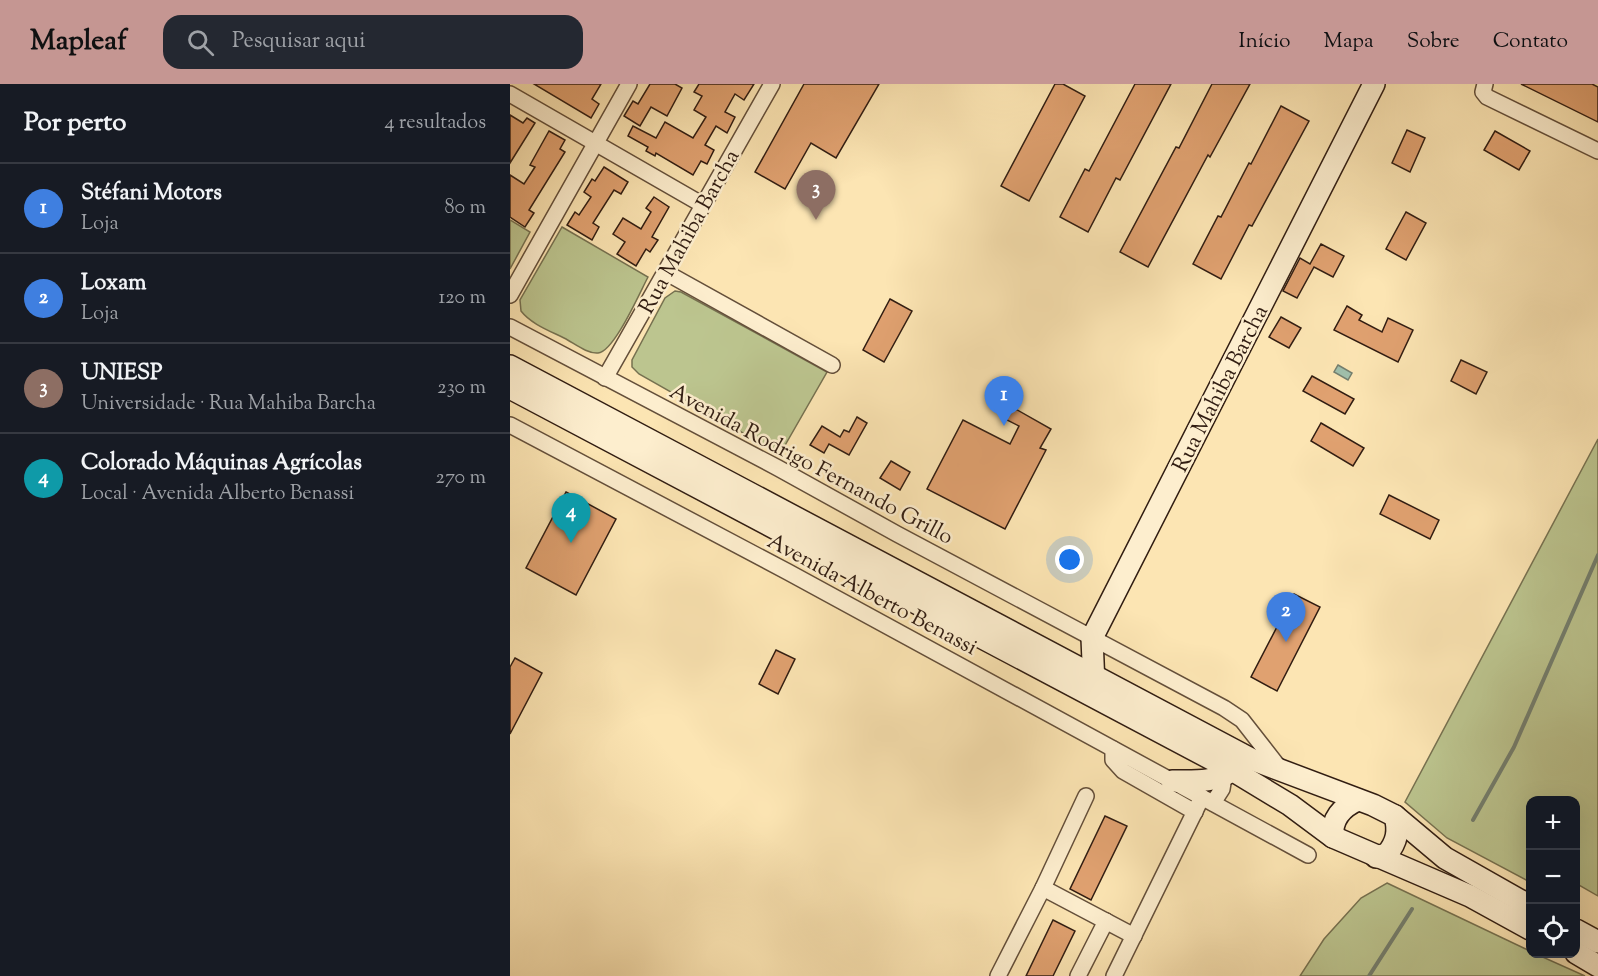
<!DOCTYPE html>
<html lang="pt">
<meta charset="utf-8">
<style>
:root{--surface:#171b24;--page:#242831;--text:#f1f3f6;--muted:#9ea1a6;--line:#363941;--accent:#c59692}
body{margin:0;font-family:"Sorts Mill Goudy",serif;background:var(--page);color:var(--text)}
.controls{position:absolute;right:18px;bottom:18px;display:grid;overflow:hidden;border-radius:12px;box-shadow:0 6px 24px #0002}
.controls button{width:54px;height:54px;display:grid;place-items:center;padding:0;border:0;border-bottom:2px solid var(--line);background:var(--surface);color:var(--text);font:30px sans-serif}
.you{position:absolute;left:560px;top:476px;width:21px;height:21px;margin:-15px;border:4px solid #fff;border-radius:50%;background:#1a73e8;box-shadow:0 0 0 9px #1a73e833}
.badge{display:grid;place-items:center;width:39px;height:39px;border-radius:50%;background:var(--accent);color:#fff;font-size:20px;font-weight:700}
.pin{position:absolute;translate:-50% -50px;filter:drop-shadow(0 2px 3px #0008)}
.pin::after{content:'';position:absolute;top:32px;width:21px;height:18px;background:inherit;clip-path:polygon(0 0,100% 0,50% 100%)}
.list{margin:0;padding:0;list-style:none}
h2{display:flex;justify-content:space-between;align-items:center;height:78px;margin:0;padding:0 24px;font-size:26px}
h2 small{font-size:20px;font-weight:400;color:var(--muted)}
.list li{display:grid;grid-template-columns:39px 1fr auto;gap:18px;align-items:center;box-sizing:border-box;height:90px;padding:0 24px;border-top:2px solid var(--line)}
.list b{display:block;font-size:22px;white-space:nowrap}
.list p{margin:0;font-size:20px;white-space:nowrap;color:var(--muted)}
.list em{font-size:20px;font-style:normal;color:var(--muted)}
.icon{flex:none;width:33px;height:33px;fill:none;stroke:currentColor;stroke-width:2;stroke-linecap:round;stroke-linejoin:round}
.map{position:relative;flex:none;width:1088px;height:892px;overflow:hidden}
header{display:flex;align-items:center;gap:36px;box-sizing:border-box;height:84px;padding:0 30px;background:var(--accent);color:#111}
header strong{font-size:28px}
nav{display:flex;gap:33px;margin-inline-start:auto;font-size:21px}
.search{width:420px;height:54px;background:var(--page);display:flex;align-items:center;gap:15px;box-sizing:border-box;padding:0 21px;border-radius:18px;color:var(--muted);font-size:22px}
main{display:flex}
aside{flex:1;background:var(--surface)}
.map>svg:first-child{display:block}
.green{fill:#bcc58f;stroke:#767150;stroke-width:1.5}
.water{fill:#9fbfab;stroke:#737e6e;stroke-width:1.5}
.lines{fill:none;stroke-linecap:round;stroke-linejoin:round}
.stream{stroke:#737e6e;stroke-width:4}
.building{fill:#e0a170;stroke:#311d12;stroke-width:1.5}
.street-casing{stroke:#644f3a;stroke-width:18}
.secondary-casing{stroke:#311d12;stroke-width:24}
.street{stroke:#fdeece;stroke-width:15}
.secondary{stroke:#fdeece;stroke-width:21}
.labels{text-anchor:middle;stroke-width:5;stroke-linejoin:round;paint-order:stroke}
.street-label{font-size:22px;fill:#311d12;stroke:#fdeece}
</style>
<header>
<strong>Mapleaf</strong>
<div class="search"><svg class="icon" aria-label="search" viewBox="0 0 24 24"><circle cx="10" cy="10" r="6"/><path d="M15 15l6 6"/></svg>Pesquisar aqui</div>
<nav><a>Início</a><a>Mapa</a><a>Sobre</a><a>Contato</a></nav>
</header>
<main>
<aside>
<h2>Por perto<small>4 resultados</small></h2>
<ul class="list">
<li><span class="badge" style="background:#3f7fe0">1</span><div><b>Stéfani Motors</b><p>Loja</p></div><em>80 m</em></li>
<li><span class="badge" style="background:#3f7fe0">2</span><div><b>Loxam</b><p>Loja</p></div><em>120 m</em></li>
<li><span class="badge" style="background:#8d6e63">3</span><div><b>UNIESP</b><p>Universidade · Rua Mahiba Barcha</p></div><em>230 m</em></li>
<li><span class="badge" style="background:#0f9aa8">4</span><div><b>Colorado Máquinas Agrícolas</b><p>Local · Avenida Alberto Benassi</p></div><em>270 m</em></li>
</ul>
</aside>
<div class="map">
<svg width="1088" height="892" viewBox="0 0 1088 892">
<rect width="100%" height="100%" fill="#fce5b3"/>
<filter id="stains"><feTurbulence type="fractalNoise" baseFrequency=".00333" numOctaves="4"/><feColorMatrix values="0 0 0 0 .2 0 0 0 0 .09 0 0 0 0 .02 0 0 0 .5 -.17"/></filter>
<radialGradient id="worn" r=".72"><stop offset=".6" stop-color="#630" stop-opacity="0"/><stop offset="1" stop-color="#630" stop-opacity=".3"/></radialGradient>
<g class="green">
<path d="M0 136 20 148 0 185Z"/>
<path d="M52 143 138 193C130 208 104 268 88 269 77 270 64 259 54 254 40 247 21 240 11 227L10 216Z"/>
<path d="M165 207 171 208 317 288 270 370 129 290 122 283V276L155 214Z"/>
<path d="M1088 355V812L1069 801 1066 802V716H1020V798L937 754 895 718Z"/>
<path d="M877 799 1020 867V870H1026L1075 892H790L814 855 851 814Z"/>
</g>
<path class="water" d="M828 281 842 289 838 296 824 288Z"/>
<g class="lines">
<g class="stream">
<path d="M963 736 1004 663 1088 471"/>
<path d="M859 892 902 825"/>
</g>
</g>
<g class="building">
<path d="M24 0H91L82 15 89 20 81 34Z"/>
<path d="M140 0H165L172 4 157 32 141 23 130 42 114 32 123 17 128 20Z"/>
<path d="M189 0H244L234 16 225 10 215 28 225 33 217 49 206 42 195 61 204 66 197 80 191 77 183 91 146 69 145 72 136 67 138 63 118 52 123 42 146 54 155 38 183 54 196 33 184 26 192 12 184 8Z"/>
<path d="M294 0H369L326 74 301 59 275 105 245 88Z"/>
<path d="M545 0H553L575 12 519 117 491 102Z"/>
<path d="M625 0H661L610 96 606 94 578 148 550 133 575 85 579 87Z"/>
<path d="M702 0H740L700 73 698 71 638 183 610 168 666 63 669 64Z"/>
<path d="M1011 0H1082L1088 3V38Z"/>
<path d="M771 22 799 37 742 142 739 141 711 195 683 180 708 132 711 133 739 79 741 80Z"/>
<path d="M0 31 13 39 17 34 25 39 0 79Z"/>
<path d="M897 46 915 54 900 88 882 79Z"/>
<path d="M39 47 55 56 50 65 55 68 19 126 24 129 15 143 0 133V91L14 100 25 83 20 81Z"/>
<path d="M985 47 1020 67 1009 86 974 66Z"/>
<path d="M94 83 118 98 111 110 104 106 83 139 89 143 82 156 57 141 65 128 69 131 81 113 74 108 82 95 85 97Z"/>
<path d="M144 113 159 123 142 153 148 156 140 168 136 165 126 182 107 170 115 158 103 150 113 134 131 145 141 128 136 124Z"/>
<path d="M896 128 916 139 896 176 876 165Z"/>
<path d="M811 160 834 172 823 193 804 183 787 214 773 207 790 174 800 180Z"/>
<path d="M380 215 402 227 374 278 353 266Z"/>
<path d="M837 222 852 231 849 236 872 248 878 234 903 246 888 278 824 246Z"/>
<path d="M771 233 791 244 779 264 759 253Z"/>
<path d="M951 276 977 288 966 310 941 297Z"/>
<path d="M802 292 844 315 835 330 793 307Z"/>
<path d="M502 323 541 345 530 364 536 366 495 445 417 405 453 336 500 360 509 342 495 335Z"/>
<path d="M347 333 357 339 339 371 319 360 314 369 300 361 312 342 330 353 334 346 339 348Z"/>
<path d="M811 339 854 364 843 382 801 357Z"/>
<path d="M381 377 400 388 390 406 370 394Z"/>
<path d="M56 408 106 435 66 511 16 484Z"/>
<path d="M879 411 929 436 920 455 870 430Z"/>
<path d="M784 510 810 523 767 607 741 593Z"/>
<path d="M266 566 285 575 268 610 249 600Z"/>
<path d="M5 574 32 589 0 650V583Z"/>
<path d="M595 732 617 742 581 816 560 805Z"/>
<path d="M543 836 565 847 543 892H516Z"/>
</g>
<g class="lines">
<defs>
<g id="street">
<path d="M975 0 973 8 977 13 1088 67"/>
<path d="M0 10 193 121"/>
<path d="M155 188 322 281"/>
<path d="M0 211 119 0"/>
<path d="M0 243 268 384 387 450 714 624 732 636 771 686"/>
<path d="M95 294 262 0"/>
<path d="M0 341 278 488 798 771"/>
<path d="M603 665V676L613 687 685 728"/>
<path d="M703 719 712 705 714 693"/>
<path d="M533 804 624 852"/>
<path d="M488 892 533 804 576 712"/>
<path d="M568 892 596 837"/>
<path d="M604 892 692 713"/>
</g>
<g id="secondary">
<path d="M0 282 741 675 863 721 885 732 935 774 1020 822"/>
<path d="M0 304 722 686 780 721 823 753 960 812 1020 845"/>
<path d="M584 601 582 554 864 0"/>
<path d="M662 697C683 697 706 699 722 686"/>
<path d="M823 753C821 735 832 723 848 716"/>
<path d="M866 773 877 770C887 758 889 747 885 732"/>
<path d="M1066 846 1088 858"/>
<path d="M1066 869 1088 882"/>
</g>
</defs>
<use href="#street" class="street-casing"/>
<use href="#secondary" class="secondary-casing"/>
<use href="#street" class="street"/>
<use href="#secondary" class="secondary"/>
</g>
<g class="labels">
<g class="street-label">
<text transform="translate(178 147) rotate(-61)" y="8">Rua Mahiba Barcha</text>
<text transform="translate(709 304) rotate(-63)" y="8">Rua Mahiba Barcha</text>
<text transform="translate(302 379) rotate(28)" y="8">Avenida Rodrigo Fernando Grillo</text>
<text transform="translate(363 509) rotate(28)" y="8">Avenida Alberto Benassi</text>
</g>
</g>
<rect width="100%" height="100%" filter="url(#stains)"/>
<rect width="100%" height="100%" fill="url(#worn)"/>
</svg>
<div class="controls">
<button>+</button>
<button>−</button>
<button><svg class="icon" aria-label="locate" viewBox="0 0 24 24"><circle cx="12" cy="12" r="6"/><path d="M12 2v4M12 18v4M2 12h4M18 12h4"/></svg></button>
</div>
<div class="you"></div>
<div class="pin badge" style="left:494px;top:342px;background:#3f7fe0">1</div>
<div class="pin badge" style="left:776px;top:558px;background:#3f7fe0">2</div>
<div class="pin badge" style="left:306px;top:136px;background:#8d6e63">3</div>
<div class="pin badge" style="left:61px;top:459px;background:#0f9aa8">4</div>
</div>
</main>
